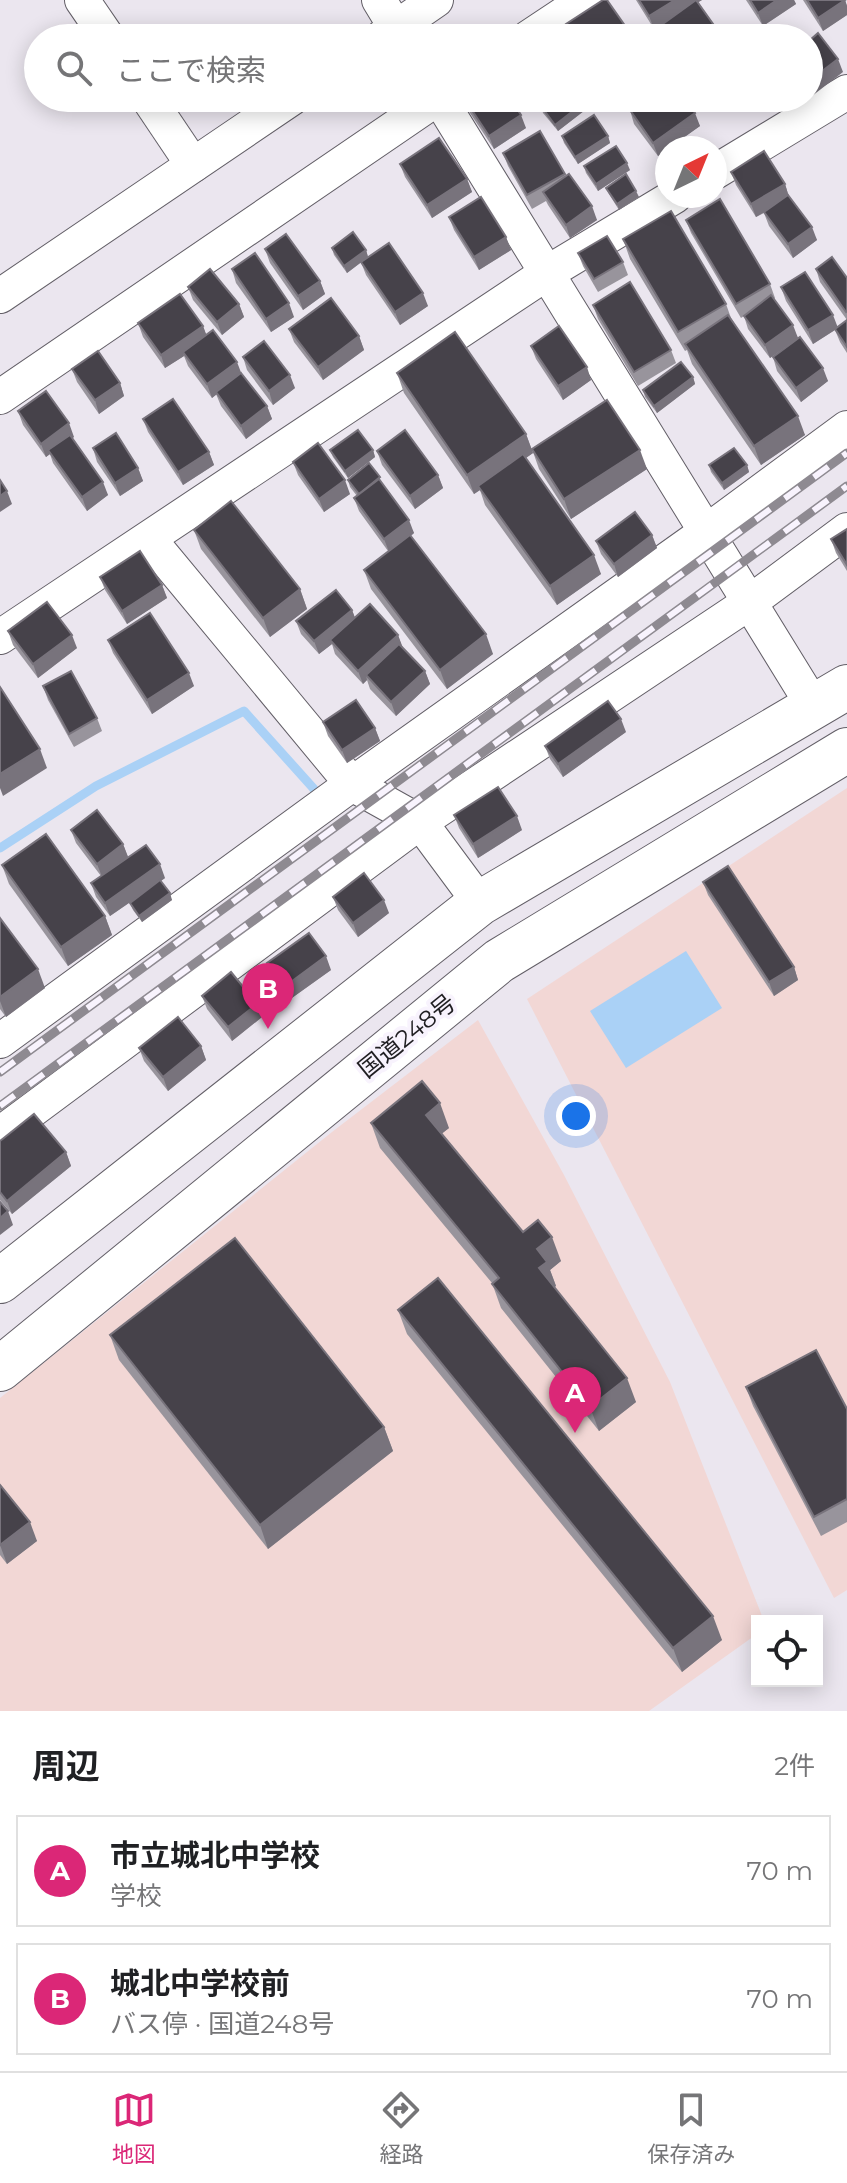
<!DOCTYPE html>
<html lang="ja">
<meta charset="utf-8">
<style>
:root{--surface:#fff;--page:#f6f6f6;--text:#202124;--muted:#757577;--line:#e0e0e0;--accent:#db2777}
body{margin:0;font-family:Montserrat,"Noto Sans JP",sans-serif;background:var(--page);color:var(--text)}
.controls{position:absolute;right:24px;bottom:24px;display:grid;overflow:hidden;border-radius:0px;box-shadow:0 4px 20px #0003}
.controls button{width:72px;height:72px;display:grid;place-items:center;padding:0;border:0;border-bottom:2px solid var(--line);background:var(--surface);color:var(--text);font:40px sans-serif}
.compass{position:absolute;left:655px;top:136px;width:72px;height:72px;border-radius:50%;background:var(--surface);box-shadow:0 4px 20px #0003;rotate:43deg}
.you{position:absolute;left:576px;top:1116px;width:28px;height:28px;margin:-20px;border:6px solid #fff;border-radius:50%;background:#1a73e8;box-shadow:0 0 0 12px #1a73e833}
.badge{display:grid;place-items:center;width:52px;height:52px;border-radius:50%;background:var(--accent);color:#fff;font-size:26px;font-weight:700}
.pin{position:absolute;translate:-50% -66px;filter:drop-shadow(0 2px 4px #0008)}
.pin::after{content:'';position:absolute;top:42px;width:28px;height:24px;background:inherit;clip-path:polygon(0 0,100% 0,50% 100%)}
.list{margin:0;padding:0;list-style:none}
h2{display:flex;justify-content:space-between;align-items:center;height:104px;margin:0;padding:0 32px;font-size:34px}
h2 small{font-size:26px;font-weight:400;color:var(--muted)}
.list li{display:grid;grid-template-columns:52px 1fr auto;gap:24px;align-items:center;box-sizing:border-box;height:112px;margin:0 16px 16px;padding:0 16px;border:2px solid var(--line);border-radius:0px}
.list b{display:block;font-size:30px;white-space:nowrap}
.list p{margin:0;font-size:26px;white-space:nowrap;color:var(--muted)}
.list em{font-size:26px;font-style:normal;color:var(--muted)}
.icon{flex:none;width:44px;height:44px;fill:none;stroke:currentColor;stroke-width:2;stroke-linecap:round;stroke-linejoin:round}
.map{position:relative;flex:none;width:847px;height:1711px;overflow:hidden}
.search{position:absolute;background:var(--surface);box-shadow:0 4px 20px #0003;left:24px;right:24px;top:24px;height:88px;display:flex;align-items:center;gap:20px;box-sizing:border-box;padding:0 28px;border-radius:44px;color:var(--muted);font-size:30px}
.sheet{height:360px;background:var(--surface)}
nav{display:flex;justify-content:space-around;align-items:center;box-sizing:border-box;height:112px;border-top:2px solid var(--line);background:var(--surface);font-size:22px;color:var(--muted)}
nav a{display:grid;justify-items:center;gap:4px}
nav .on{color:var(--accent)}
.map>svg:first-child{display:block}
.education{fill:#f2d7d5}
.water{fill:#aad1f6}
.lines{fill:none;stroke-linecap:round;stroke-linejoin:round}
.stream{stroke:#aad1f6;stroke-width:9}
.minor-casing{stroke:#635f67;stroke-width:36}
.highway-casing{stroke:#635f67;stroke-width:46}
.minor{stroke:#fff;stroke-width:34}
.highway{stroke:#fff;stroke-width:44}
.rail-casing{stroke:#8e8a91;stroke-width:9}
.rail{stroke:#f8f3fd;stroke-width:6;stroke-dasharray:18;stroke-linecap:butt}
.wall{fill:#98949c}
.shaded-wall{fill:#78737c}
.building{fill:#46424a;stroke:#78737c;stroke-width:2}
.labels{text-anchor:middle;stroke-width:8;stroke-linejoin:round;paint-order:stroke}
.street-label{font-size:24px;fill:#1f1e21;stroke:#f8f3fd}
</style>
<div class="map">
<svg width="847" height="1711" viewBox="0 0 847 1711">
<rect width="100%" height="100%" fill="#ebe6ef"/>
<g class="education">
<path d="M847 788V1590L834 1598 527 999Z"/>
<path d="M478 1020 564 1175 670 1382 764 1621H757V1634L649 1711H0V1398L332 1132Z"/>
</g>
<path class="water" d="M686 951 722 1008 626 1068 590 1011Z"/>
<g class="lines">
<path class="stream" d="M0 848 96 786 244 711 314 789"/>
<defs>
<g id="minor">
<path d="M82 0 108 38"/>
<path d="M379 0 402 38"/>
<path d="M381 38 436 0"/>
<path d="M528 38 585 0"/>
<path d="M148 98 193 165"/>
<path d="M439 98 814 707"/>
<path d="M715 172 847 92"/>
<path d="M0 296 292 98"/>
<path d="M0 397 438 98"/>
<path d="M149 539 352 784 420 822 480 903"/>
<path d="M0 637 547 273 675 196"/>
<path d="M0 1041 352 784 706 532 847 428"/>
<path d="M0 1134 420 822 750 602 847 530"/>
</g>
<g id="highway">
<path d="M0 1281 480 903 847 687"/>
<path d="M0 1369 499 961 847 750"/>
</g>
</defs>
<use href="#minor" class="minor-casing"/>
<use href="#highway" class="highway-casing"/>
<use href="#minor" class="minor"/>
<use href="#highway" class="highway"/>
<defs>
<g id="rail">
<path d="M0 1072 847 453"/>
<path d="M0 1106 847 486"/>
</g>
</defs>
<use href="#rail" class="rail-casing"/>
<use href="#rail" class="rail"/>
</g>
<g class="wall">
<path d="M636 0H702L698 2 723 38H664L660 26 654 29Z"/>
<path d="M746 0H794L796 4 763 26Z"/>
<path d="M803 0H845L847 6V15L823 31Z"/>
<path d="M464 98 526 128 494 149 468 110Z"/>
<path d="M620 98H684L700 126 669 148H667L658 156 634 124 630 110 643 101 627 110Z"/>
<path d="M541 106 589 107 558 131 543 113Z"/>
<path d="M540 131 565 176 597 220 570 238 548 205 546 201 532 209 508 166 503 153Z"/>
<path d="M562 136H608L610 143 578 164 564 143Z"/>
<path d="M400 164 467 179 472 192 432 218 405 177Z"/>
<path d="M584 166 630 170 598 191 586 173Z"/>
<path d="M731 172 785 184 789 197 817 240 793 258 769 226 764 213 756 217 736 185Z"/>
<path d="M606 188 639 197 619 210 609 194Z"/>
<path d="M449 217 506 237 511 250 479 270 454 230Z"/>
<path d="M686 220 770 284 775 298 774 299 798 338 828 381 801 402 777 371 773 357 797 339 770 358 748 329 744 316 741 318 691 233Z"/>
<path d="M623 239 726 304 731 318 805 435 761 465 692 364 687 350 685 351 630 259Z"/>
<path d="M332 248 366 250 368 257 347 273 334 255Z"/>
<path d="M265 249 320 281 325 294 303 310 270 263Z"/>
<path d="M578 253 623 262 628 275 598 292 583 266Z"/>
<path d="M361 262 428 306 400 325 366 275Z"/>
<path d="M232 269 294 317 271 332 236 283Z"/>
<path d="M816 269 847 278V320L820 282Z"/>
<path d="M188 287 239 304 244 317 222 335 193 300Z"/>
<path d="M781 287 837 327 847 320V353L840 342 835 330 813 344 786 301Z"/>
<path d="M593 305 671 350 676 363 638 386 598 319Z"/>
<path d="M138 323 203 326 206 335 241 373 267 406 272 419 246 439 221 406 216 394 212 398 188 366 184 356 165 368 143 337Z"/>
<path d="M289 329 359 336 364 350 323 380 294 342Z"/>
<path d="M531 346 591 380 563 400 536 359Z"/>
<path d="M243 357 295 388 273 405 247 370Z"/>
<path d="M72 369 120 383 124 396 99 414 77 382Z"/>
<path d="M397 373 526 434 533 453 526 458 601 574 557 605 485 505 480 490 474 494 404 393Z"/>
<path d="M693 377 695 384 657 413 645 397 643 390Z"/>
<path d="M18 411 74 437 72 438 108 495 87 511 53 463 50 454 46 457 23 425Z"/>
<path d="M143 419 209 452 214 465 183 485 148 432Z"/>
<path d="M93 448 138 468 143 481 120 496 97 462Z"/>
<path d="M532 449 647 469 571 519 539 469Z"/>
<path d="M330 450H373L375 457 348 478 333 457Z"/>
<path d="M377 451 438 475 443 488 415 509 382 465Z"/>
<path d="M293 462 350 494 324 512 298 475Z"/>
<path d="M709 465H747L749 472 724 490 711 472Z"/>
<path d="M348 480 382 484 414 533 411 536 493 654 447 689 371 589 364 570 388 551 359 511 354 498 357 496 350 487Z"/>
<path d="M847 529V571L836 553 831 539Z"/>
<path d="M194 530 300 589 307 609 270 637 201 549Z"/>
<path d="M652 535 657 548 618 577 601 554 596 541Z"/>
<path d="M100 577 162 585 167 598 127 624 105 590Z"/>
<path d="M352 610 355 618 398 635 402 647 425 671 430 684 396 716 370 689 367 680 363 684 335 654 332 644 319 654 301 634 296 621Z"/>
<path d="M8 631 77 648 38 678 13 645Z"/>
<path d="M108 640 194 686 152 714 113 653Z"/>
<path d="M43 686 97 718 102 731 74 747 48 700Z"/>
<path d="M323 722 375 728 380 741 347 763 328 736Z"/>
<path d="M626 732 563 777 550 759 545 746Z"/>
<path d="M454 815 522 830 478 858 459 828Z"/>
<path d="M71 830 123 844 128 857 115 867 165 878 161 881 172 900 142 922 133 910 130 903 142 894 110 916 96 897 91 883 101 876 76 843Z"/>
<path d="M2 865 105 916 112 935 68 966 9 884Z"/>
<path d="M703 882 794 967 798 980 774 996 708 895Z"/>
<path d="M333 897 389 913 358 937 338 910Z"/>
<path d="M0 918 45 988 6 1017 0 1009Z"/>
<path d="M267 963 331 970 289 1000 271 977Z"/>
<path d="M202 996 262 1017 232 1041 207 1009Z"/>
<path d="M201 1046 206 1060 168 1091 144 1061 139 1048Z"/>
<path d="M371 1123 449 1128 441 1134 523 1232 561 1261 550 1270 556 1286 554 1287 636 1402 599 1431 501 1308 492 1283 380 1148Z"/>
<path d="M0 1141 66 1152 71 1166 12 1214 0 1200Z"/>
<path d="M398 1310 722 1640 682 1672 407 1334Z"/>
<path d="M110 1335 384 1427 393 1451 268 1549 119 1360Z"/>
<path d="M746 1387 847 1409V1522L821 1536 753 1406Z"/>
<path d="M0 1485 37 1541 7 1564 0 1555Z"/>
</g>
<g class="shaded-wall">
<path d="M675 0H702L654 29 649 16Z"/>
<path d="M777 0H794L796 4 763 26 758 13Z"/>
<path d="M845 0 847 6V15L823 31 818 18Z"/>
<path d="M628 30 631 38H615Z"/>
<path d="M838 59 843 72 812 96 809 87V81Z"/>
<path d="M587 100 589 107 558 131 555 125Z"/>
<path d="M695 113 700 126 669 148H667V150L658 156 653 143Z"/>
<path d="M521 115 526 128 494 149 489 136Z"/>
<path d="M608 136 610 143 578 164 575 157Z"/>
<path d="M627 163 630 170 598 191 596 184Z"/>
<path d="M467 179 472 192 432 218 427 205Z"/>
<path d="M785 184 789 197 756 217 751 204Z"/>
<path d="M636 191 639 197 619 210 617 204Z"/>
<path d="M592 206 597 220 570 238 566 225Z"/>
<path d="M812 227 817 240 793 258 788 244Z"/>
<path d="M506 237 511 250 479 270 474 257Z"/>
<path d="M366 250 368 257 347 273 344 266Z"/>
<path d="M320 281 325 294 303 310 298 296Z"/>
<path d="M423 293 428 306 400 325 395 312Z"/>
<path d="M289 303 294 317 271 332 266 319Z"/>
<path d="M239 304 244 317 222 335 217 322Z"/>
<path d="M833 315 838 328 813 344 808 330Z"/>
<path d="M793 325 798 338 770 358 765 345Z"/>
<path d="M203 326 208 339 183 352 184 356 165 368 161 355Z"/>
<path d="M359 336 364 350 323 380 318 367Z"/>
<path d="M237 362 242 375 212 398 207 384Z"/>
<path d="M587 367 591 380 563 400 558 386Z"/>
<path d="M823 368 828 381 801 402 796 388Z"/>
<path d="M290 375 295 388 273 405 269 391Z"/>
<path d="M693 377 695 384 657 413 654 406Z"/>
<path d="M120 383 124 396 99 414 95 400Z"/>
<path d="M267 406 272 419 246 439 241 426Z"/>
<path d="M798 416 805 435 761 465 754 446Z"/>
<path d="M69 423 74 437 51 454 48 450 50 454 46 457 41 444Z"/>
<path d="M526 434 533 453 481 489 478 486 480 490 474 494 467 475Z"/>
<path d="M373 450 375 457 348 478 345 471Z"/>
<path d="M640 450 647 469 571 519 564 499Z"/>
<path d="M209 452 214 465 183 485 178 472Z"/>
<path d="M747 465 749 472 724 490 722 483Z"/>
<path d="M138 468 143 481 120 496 115 483Z"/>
<path d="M438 475 443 488 415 509 410 496Z"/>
<path d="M345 480 350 494 324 512 319 499Z"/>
<path d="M103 482 108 495 87 511 82 497Z"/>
<path d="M7 491 12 504 0 512V496Z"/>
<path d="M409 520 414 533 389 552 384 539Z"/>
<path d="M652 535 657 548 618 577 614 564Z"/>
<path d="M594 555 601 574 557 605 550 586Z"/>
<path d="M162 585 167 598 127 624 122 611Z"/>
<path d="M300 589 307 609 270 637 263 618Z"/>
<path d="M352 610 357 623 330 640 332 644 319 654 314 641Z"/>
<path d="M486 634 493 654 447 689 440 670Z"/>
<path d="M72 635 77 648 38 678 33 664Z"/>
<path d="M398 635 403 648 366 675 367 680 363 684 358 671Z"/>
<path d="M425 671 430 684 396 716 391 702Z"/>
<path d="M189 673 194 686 152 714 147 700Z"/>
<path d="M621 719 626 732 563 777 558 764Z"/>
<path d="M375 728 380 741 347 763 342 750Z"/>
<path d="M40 749 47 768 3 796 0 788V774Z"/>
<path d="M517 816 522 830 478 858 473 844Z"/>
<path d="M123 844 128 857 102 877 97 864Z"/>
<path d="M160 864 165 878 110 916 105 903Z"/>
<path d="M170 893 172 900 142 922 139 916Z"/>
<path d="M384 900 389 913 358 937 353 923Z"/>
<path d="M105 916 112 935 68 966 61 947Z"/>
<path d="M326 956 331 970 289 1000 284 987Z"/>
<path d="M794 967 798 980 774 996 769 982Z"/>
<path d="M38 969 45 988 6 1017 0 1001V997Z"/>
<path d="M257 1004 262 1017 232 1041 228 1027Z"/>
<path d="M201 1046 206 1060 168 1091 163 1077Z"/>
<path d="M440 1103 449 1128 435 1139 426 1115Z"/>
<path d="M66 1152 71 1166 12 1214 7 1201Z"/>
<path d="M8 1211 13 1225 0 1235V1218Z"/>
<path d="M552 1237 561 1261 550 1270 556 1286 548 1292 539 1268 537 1249Z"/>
<path d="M627 1378 636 1402 599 1431 590 1407Z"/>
<path d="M384 1427 393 1451 268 1549 260 1525Z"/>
<path d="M30 1522 37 1541 7 1564 0 1545Z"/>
<path d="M713 1616 722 1640 682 1672 673 1648Z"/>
</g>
<g class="building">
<path d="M603 0H607L628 30 615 38H575L566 24Z"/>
<path d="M639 0H675L649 16Z"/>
<path d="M696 0 723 38H668L660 26Z"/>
<path d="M750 0H777L758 13Z"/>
<path d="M807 0H845L818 18Z"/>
<path d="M818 33 838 59 809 81V41Z"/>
<path d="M464 98H510L521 115 489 136Z"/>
<path d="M551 98H585L587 100 555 125 541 106Z"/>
<path d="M647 98H684L695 113 653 143 630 110Z"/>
<path d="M594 115 608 136 575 157 562 136Z"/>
<path d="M540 131 565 174 527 195 503 153Z"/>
<path d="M439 138 467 179 427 205 400 164Z"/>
<path d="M616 146 627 163 596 184 584 166Z"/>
<path d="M764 151 785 184 751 204 731 172Z"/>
<path d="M569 174 592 206 566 225 543 192Z"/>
<path d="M626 174 636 191 617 204 606 188Z"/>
<path d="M788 195 812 227 788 244 764 212Z"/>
<path d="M481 197 506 237 474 257 449 217Z"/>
<path d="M720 199 770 284 736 304 686 220Z"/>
<path d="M671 211 726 304 678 332 623 239Z"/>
<path d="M353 232 366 250 344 266 332 248Z"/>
<path d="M286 234 320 281 298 296 265 249Z"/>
<path d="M607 236 623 262 594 279 578 253Z"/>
<path d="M389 243 423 293 395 312 361 262Z"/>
<path d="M255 253 289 303 266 319 232 269Z"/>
<path d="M832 257 847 278V311L846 312 816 269Z"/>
<path d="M210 269 239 304 217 322 188 287Z"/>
<path d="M805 272 833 315 808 330 781 287Z"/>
<path d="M630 282 671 350 634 372 593 305Z"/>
<path d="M180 294 203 326 161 355 138 323Z"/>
<path d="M771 295 793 325 765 345 744 316Z"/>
<path d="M331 298 359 336 318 367 289 329Z"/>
<path d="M728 315 798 416 754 446 685 344Z"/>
<path d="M847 320V347L835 329Z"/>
<path d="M559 326 587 367 558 386 531 346Z"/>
<path d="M213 330 237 362 207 384 183 352Z"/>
<path d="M455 332 526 434 467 475 397 373Z"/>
<path d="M800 337 823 368 796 388 773 357Z"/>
<path d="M264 341 290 375 269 391 243 357Z"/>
<path d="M98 351 120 383 95 400 72 369Z"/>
<path d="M681 362 693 377 654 406 643 390Z"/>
<path d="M241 373 267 406 241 426 216 392Z"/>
<path d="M46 391 69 423 41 444 18 411Z"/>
<path d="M173 399 209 452 178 472 143 419Z"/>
<path d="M607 400 640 450 564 499 532 449Z"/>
<path d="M358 430 373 450 345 471 330 450Z"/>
<path d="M405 430 438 475 410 496 377 451Z"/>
<path d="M116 433 138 468 115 483 93 448Z"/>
<path d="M70 435 103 482 82 497 48 450Z"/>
<path d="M318 443 345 480 319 499 293 462Z"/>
<path d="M734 448 747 465 722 483 709 465Z"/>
<path d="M523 454 594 555 550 586 478 486Z"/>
<path d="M369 463 380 477 359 494 348 480Z"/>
<path d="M379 479 409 520 384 539 354 498Z"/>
<path d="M0 480 7 491 0 496Z"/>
<path d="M231 501 300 589 263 618 194 530Z"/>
<path d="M635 512 652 535 614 564 596 541Z"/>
<path d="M847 529V565L831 539Z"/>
<path d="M410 535 486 634 440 670 364 570Z"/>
<path d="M140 551 162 585 122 611 100 577Z"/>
<path d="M336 590 352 610 314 641 296 621Z"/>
<path d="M47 602 72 635 33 664 8 631Z"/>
<path d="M370 604 398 635 358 671 330 640Z"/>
<path d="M150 613 189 673 147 700 108 640Z"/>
<path d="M399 644 425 671 391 702 366 675Z"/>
<path d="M71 671 97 718 69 734 43 686Z"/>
<path d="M0 687 40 749 0 774Z"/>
<path d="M356 700 375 728 342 750 323 722Z"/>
<path d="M608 701 621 719 558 764 545 746Z"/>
<path d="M498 787 517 816 473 844 454 815Z"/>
<path d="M97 810 123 844 97 864 71 830Z"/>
<path d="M46 834 105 916 61 947 2 865Z"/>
<path d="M146 845 160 864 105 903 91 883Z"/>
<path d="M728 866 794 967 769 982 703 882Z"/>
<path d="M364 873 384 900 353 923 333 897Z"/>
<path d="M160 880 170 893 139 916 130 903Z"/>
<path d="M0 918 38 969 0 997Z"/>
<path d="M309 933 326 956 284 987 267 963Z"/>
<path d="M231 972 257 1004 228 1027 202 996Z"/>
<path d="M178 1017 201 1046 163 1077 139 1048Z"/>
<path d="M422 1081 440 1103 426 1115 523 1232 538 1220 552 1237 537 1249 547 1262 539 1268 627 1378 590 1407 492 1284 499 1278 371 1123Z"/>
<path d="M34 1114 66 1152 7 1201 0 1192V1141Z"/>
<path d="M0 1202 8 1211 0 1218Z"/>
<path d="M235 1238 384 1427 260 1525 110 1335Z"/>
<path d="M438 1278 713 1616 673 1648 398 1310Z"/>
<path d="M816 1350 847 1409V1499L814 1517 746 1387Z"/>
<path d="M0 1485 30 1522 0 1545Z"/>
</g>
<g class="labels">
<g class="street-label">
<text transform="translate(407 1036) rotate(-39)" y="8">国道248号</text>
</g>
</g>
</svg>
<div class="controls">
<button><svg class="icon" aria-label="locate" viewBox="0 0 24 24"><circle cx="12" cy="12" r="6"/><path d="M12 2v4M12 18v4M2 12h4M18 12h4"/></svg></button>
</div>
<svg class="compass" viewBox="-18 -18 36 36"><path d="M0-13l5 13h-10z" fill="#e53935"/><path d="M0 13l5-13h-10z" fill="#757577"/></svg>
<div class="you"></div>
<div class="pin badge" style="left:575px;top:1433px">A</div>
<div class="pin badge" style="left:268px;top:1029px">B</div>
<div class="search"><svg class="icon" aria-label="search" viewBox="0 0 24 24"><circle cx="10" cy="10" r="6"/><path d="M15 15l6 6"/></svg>ここで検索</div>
</div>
<section class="sheet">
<h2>周辺<small>2件</small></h2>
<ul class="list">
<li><span class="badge">A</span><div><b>市立城北中学校</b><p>学校</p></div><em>70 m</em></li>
<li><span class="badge">B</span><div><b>城北中学校前</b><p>バス停 · 国道248号</p></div><em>70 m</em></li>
</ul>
</section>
<nav>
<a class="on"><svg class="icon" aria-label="map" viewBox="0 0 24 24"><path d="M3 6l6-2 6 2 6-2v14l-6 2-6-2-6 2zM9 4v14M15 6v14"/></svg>地図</a>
<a><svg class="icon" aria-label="directions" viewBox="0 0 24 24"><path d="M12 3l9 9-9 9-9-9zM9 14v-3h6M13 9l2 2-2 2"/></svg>経路</a>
<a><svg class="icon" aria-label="saved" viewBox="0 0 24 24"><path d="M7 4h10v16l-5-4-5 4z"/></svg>保存済み</a>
</nav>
